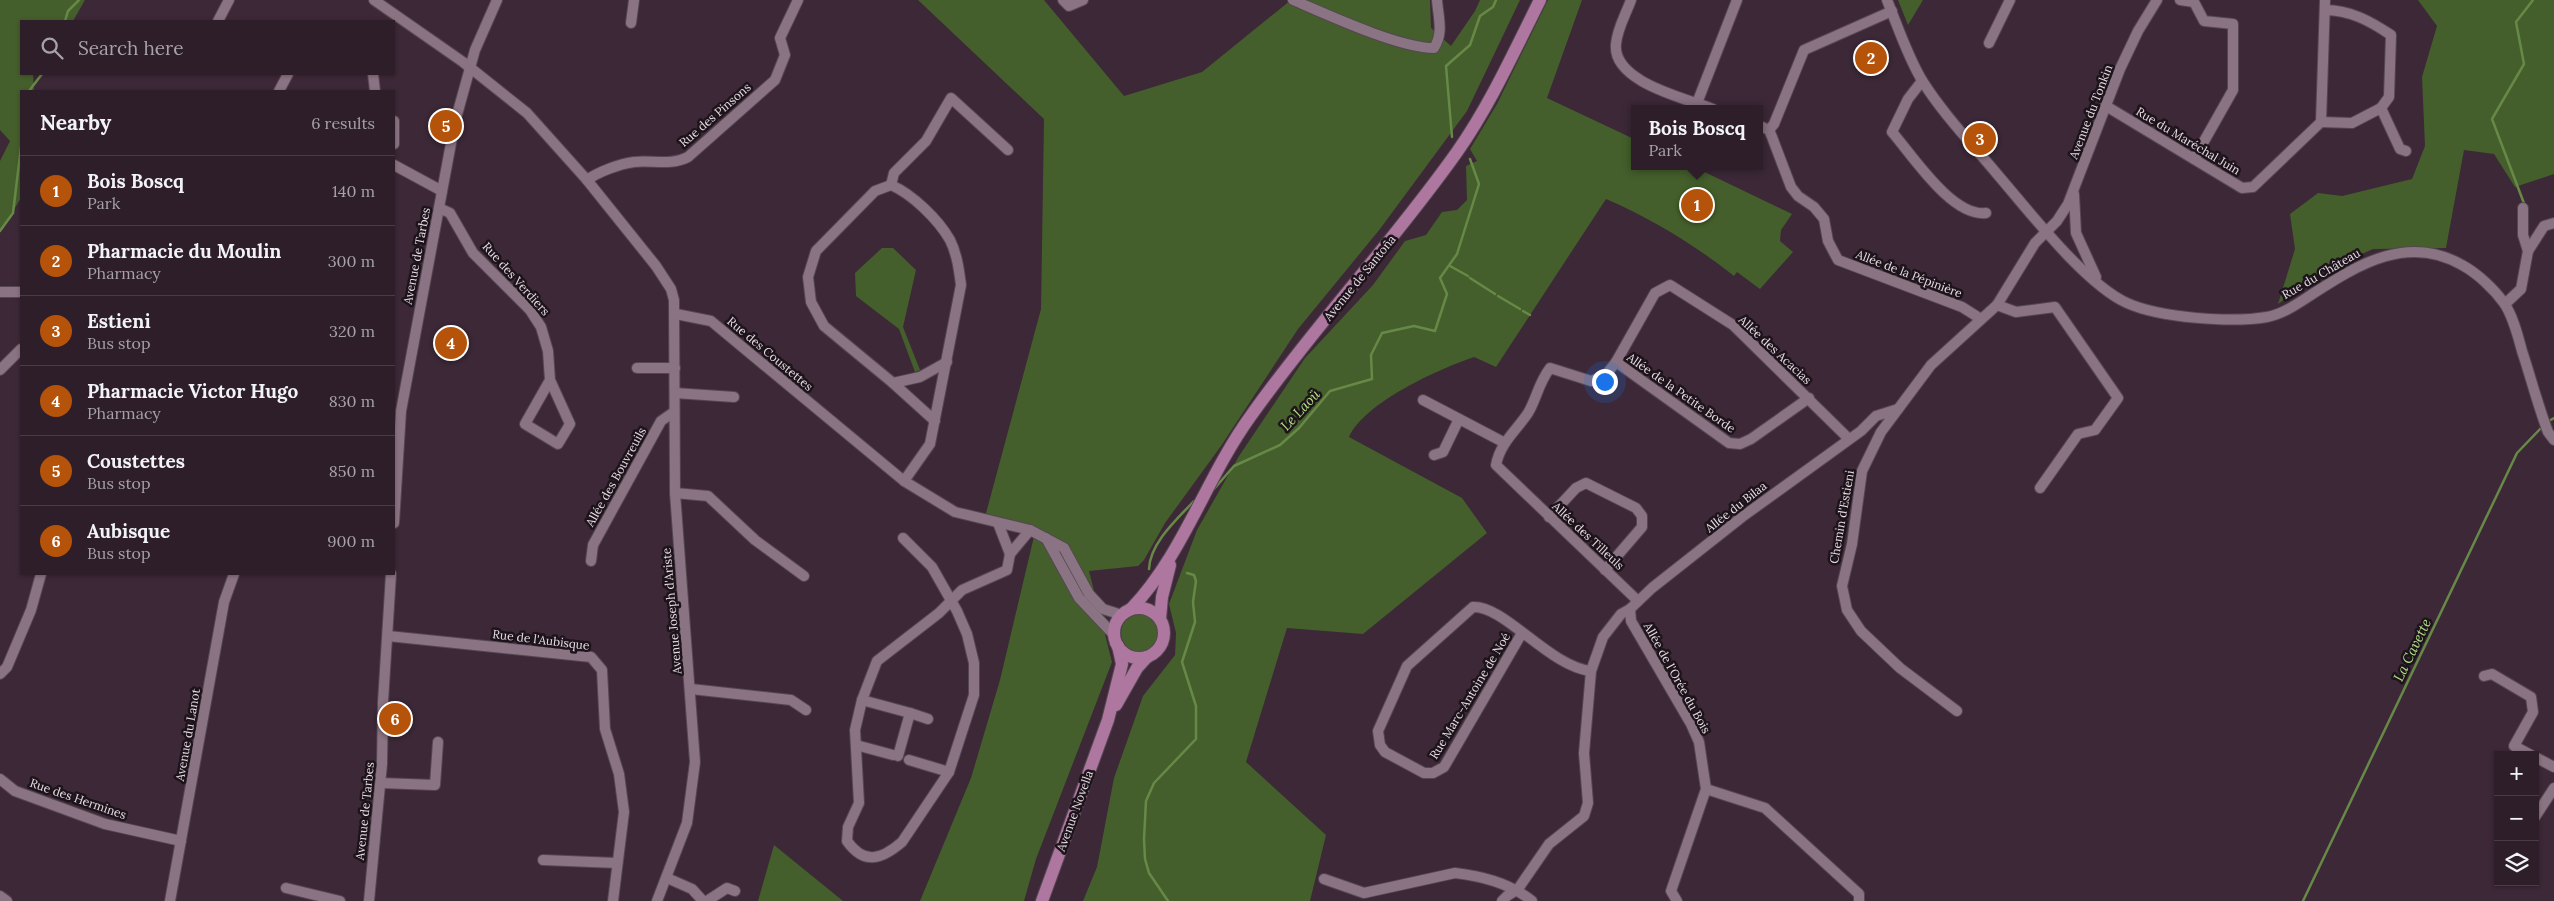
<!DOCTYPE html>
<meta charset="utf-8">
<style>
:root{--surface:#2d1e29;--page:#392b35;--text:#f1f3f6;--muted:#a7a2a8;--line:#483c46;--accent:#b45309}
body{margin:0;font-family:Lora,serif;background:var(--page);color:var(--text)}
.controls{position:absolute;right:15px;bottom:15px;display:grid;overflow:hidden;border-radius:0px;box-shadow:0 1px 4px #0004}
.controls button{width:45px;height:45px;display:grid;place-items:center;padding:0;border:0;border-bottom:1px solid var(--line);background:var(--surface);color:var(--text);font:25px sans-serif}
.you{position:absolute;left:1604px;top:381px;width:18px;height:18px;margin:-12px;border:4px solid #fff;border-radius:50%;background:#1a73e8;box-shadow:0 0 0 8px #1a73e833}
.badge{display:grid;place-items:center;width:32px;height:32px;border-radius:50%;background:var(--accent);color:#fff;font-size:16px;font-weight:700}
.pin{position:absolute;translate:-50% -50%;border:2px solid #fff;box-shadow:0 1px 5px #0006}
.popup{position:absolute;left:1631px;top:105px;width:132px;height:65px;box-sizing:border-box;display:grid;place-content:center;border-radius:0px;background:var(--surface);filter:drop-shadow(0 1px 4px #0005);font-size:16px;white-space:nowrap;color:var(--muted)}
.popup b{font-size:19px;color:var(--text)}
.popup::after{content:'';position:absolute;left:50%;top:100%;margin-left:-10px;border:10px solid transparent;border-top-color:var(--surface)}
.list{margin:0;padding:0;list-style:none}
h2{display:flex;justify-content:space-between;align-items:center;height:65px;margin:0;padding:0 20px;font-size:21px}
h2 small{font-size:16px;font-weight:400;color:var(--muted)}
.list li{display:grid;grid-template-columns:32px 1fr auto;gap:15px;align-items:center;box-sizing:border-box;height:70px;padding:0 20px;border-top:1px solid var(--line)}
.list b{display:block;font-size:19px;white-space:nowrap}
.list p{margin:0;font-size:16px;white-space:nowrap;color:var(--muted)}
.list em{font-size:16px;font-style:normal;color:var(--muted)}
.icon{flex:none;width:28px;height:28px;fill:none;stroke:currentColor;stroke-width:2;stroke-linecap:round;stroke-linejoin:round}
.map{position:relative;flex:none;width:2554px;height:901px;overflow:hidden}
.search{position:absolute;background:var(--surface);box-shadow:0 1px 4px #0004;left:20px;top:20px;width:375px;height:55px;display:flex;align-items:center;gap:12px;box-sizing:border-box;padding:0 18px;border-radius:0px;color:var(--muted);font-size:19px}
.panel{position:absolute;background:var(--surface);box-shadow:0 1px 4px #0004;left:20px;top:90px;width:375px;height:485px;border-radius:0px}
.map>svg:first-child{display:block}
.green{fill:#445f2b}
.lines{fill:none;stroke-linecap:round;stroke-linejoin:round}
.stream{stroke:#678947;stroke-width:2.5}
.minor-casing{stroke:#564652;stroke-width:12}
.major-casing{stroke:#564652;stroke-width:14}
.minor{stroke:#8a7383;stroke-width:10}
.major{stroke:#ad779f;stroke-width:12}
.labels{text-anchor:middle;stroke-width:5;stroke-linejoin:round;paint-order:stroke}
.street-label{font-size:12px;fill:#e9dce5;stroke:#1d141b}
.water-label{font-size:14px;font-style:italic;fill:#b1e185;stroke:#1d141b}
</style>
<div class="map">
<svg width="2554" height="901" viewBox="0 0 2554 901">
<rect width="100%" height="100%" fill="#3c2837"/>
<g class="green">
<path d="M0 0H85L73 21H21V74H33L34 91H21V198L0 232V161L10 141 0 130Z"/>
<path d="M918 0H1044L1124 96 1202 72 1291 0H1430L1431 28 1451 46 1475 11 1480 0H1520L1467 111 1380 229 1298 329 1221 446 1165 523 1144 560 1138 566 1089 571 1112 662 1036 859 1024 901H920L971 778 1000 680 1036 528 985 517 1041 309 1044 119Z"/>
<path d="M1548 0H1582L1547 98 1634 139V166H1692L1792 214 1781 230 1780 241 1793 252 1760 289 1737 272 1734 276C1696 246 1651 218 1606 199L1496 367 1474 357C1439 369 1365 402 1349 437L1462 498 1487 533 1363 634 1287 628 1246 762 1326 835 1310 901H1083L1097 867 1114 778 1143 696 1175 655 1176 633 1169 604 1197 530 1239 456 1305 358 1373 285 1405 241 1426 235 1442 212 1457 210 1467 200 1466 166 1477 161 1470 149 1497 104Z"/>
<path d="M1898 0H1923L1908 25Z"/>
<path d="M2418 0H2554V174L2515 187 2494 154 2464 150 2446 248 2373 249 2326 270 2278 304 2295 249 2290 214 2318 193 2342 196 2412 179 2425 146 2422 77 2437 26Z"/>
<path d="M882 248H893L916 270 903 327 920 370 915 372 899 329 856 296 855 273Z"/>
<circle cx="1140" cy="633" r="19"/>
<path d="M774 845 843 901H758Z"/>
</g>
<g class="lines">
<g class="stream">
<path d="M65 21 68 11 79 0"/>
<path d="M29 91 42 74"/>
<path d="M1452 137 1446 66 1470 45 1480 16 1493 7 1496 0"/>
<path d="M2525 206 2492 119 2524 64 2516 22 2533 0"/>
<path d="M0 231 13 213 21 147"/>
<path d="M1450 266 1468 276"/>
<path d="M1470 278 1495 294"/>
<path d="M1498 296 1520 309"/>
<path d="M1523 311 1530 315"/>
<path d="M2547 422 2554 418"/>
<path d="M1214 489 1234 466 1280 445 1299 428 1330 391 1372 379 1371 355 1382 333 1414 326 1435 331 1447 294 1440 278 1457 254 1479 184 1470 159"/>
<path d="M1149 569C1150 543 1177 519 1194 501"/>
<path d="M1168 901 1149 873 1145 859 1144 839 1146 801 1154 783 1196 739V706L1182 662 1195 622 1193 602 1196 581 1194 575 1187 573"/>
<path d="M2303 901 2517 453 2543 426"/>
</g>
<defs>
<g id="minor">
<path d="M374 0 463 62 527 113 587 180 656 266 671 289 674 300 675 493 695 762 687 823 657 901"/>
<path d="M1063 0 1069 6 1083 0"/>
<path d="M1293 0C1328 15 1399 48 1434 48 1444 33 1438 16 1437 0"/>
<path d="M1631 0C1626 14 1617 29 1616 44 1612 82 1685 98 1713 109"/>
<path d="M1887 0C1898 27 1908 58 1923 82 1944 115 1972 144 1997 174 2029 211 2085 284 2127 303 2160 318 2232 323 2267 317 2284 314 2300 302 2314 293 2359 264 2408 234 2462 265 2477 273 2494 289 2504 303 2513 316 2518 336 2522 351 2531 378 2538 406 2548 432L2554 440"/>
<path d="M2180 0 2194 2 2204 21 2233 24V90L2194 159"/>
<path d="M218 21 229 0"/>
<path d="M631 23 634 0"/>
<path d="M1989 43 2010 0"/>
<path d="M373 74 375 91"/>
<path d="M1922 81 1908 99 1892 132C1913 156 1952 217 1986 213"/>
<path d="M279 91 288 74"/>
<path d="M1697 103 1737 0"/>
<path d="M2106 106 2242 188 2253 187 2321 122 2325 0"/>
<path d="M2381 108 2400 149 2406 151"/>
<path d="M394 121V144"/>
<path d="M2321 122 2352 123 2381 108 2389 97 2391 35C2370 21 2350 10 2325 10"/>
<path d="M1760 126 1769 130 1772 137 1791 187 1798 196 1814 207 1824 219 1828 241 1838 260 1962 307 1981 319"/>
<path d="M1769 130 1774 124 1804 50 1892 11"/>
<path d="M394 165 442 191"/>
<path d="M587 180C598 172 619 164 634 162 652 160 671 166 688 157L775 80 785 55 780 38 798 0"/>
<path d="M891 185 894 173 926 141 951 98 1008 150"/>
<path d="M2074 194 2076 233 2096 277"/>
<path d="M439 208 450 213 473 253 530 310 541 327 548 351 550 380 570 424 558 444 525 424 550 380"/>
<path d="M2523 208V235L2528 251"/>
<path d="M0 292H21"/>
<path d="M2505 304 2521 289 2528 251 2544 226 2554 223"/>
<path d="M1997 305 2016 312 2055 307 2118 398 2095 430 2078 434 2040 488"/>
<path d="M676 314 711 321 904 481 955 512 1030 530 1064 548 1089 594 1103 609 1122 615"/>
<path d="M1616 362 1729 443 1740 444 1751 439 1809 398"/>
<path d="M637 368H675"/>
<path d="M0 370 21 349"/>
<path d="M893 383 920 377 947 362"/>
<path d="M675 393 734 397"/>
<path d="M1423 400 1505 443"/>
<path d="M1434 455 1443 452 1459 419"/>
<path d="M904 481 930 444 961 285C959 270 957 254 950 240 938 219 912 194 891 185L875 191 816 251 808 277 811 302 824 326 893 383 935 421"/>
<path d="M675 493 708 496 755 540 804 576"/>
<path d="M1549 517 1576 488 1586 483 1636 508 1642 516V527L1605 570"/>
<path d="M394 523 401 411 455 122 475 50 497 0"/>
<path d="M998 523 1010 554"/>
<path d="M903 538 932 567 957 611 967 634 974 663V695L949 772 902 842C881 860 864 865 847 841L848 827 859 803 855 730 862 700 877 661 939 613 962 590 1007 570 1010 554 1030 530"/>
<path d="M1046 538 1079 598 1114 635"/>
<path d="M591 561 593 545 661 421 674 412"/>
<path d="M1638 601 1496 465C1500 443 1516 431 1528 413 1537 398 1538 384 1550 368L1591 381 1605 376 1616 362 1655 293 1670 285 1733 325 1849 439"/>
<path d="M1630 609 1631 621 1691 724 1699 742 1706 789 1671 891 1677 901"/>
<path d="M1522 633 1444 767 1433 773H1424L1385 752 1380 745 1378 731 1407 666 1473 607C1504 605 1550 667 1591 671"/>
<path d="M388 636 591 657 602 670 605 729 619 774 624 812 613 901"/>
<path d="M0 674 7 667 31 610 41 574"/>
<path d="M2484 676 2492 674 2531 697 2533 712 2514 746 2531 755"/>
<path d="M691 689 791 700 806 710"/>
<path d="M862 700 910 713 898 756"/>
<path d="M1957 711 1900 668 1861 631 1847 610 1842 586 1852 544 1862 471 1881 432 1931 365 1997 305 2035 243 2057 221 2068 204 2120 69 2138 31 2157 0"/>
<path d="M910 713 928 719"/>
<path d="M856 745 893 755"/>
<path d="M2535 757 2554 767"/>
<path d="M909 760 949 772"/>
<path d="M0 779 15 791 105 824 181 841"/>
<path d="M381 783 435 785 438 742"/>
<path d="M1706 789 1765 808 1859 894V901"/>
<path d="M2535 817 2554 788"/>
<path d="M543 860 617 863"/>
<path d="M667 878 692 889 703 901"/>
<path d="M1324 879 1364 893 1455 873C1482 876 1511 884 1532 901"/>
<path d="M286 888 340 901"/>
<path d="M0 896 7 901"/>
<path d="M170 901 224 602 234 574"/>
<path d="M369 901 382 764 383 702 391 574"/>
<path d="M707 901 727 888 735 891"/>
<path d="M1502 901 1507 896 1518 889 1549 844 1584 816 1588 803 1584 753 1591 671 1603 637 1621 614 1630 609 1652 588 1742 517 1861 431 1876 416 1898 409"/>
</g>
<g id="major">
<circle cx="1139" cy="633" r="25"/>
<path d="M1131 609C1183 555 1206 478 1250 417 1315 325 1392 244 1457 152 1490 105 1514 52 1540 0"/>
<path d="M1160 619 1162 597 1170 565"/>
<path d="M1116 705 1137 668 1147 657"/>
<path d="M1042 901 1108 720 1122 664 1118 646"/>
</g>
</defs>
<use href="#minor" class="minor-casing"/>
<use href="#major" class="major-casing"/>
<use href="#minor" class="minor"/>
<use href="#major" class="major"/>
</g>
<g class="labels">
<g class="street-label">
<text transform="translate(2091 112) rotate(-69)" y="4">Avenue du Tonkin</text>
<text transform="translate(715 115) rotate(-41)" y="4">Rue des Pinsons</text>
<text transform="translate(2188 141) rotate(31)" y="4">Rue du Maréchal Juin</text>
<text transform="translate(417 256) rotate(-79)" y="4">Avenue de Tarbes</text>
<text transform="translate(1909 274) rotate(21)" y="4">Allée de la Pépinière</text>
<text transform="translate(2321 274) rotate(-30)" y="4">Rue du Château</text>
<text transform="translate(1360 278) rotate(-51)" y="4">Avenue de Santoña</text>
<text transform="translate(516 279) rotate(48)" y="4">Rue des Verdiers</text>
<text transform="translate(1775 350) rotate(43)" y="4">Allée des Acacias</text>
<text transform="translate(770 354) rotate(40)" y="4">Rue des Coustettes</text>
<text transform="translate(1681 393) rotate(35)" y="4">Allée de la Petite Borde</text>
<text transform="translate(616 477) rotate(-61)" y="4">Allée des Bouvreuils</text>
<text transform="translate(1736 507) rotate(-38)" y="4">Allée du Bilaa</text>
<text transform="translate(1842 517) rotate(-80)" y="4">Chemin d'Estieni</text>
<text transform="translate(1588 536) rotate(43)" y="4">Allée des Tilleuls</text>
<text transform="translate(672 611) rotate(-95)" y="4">Avenue Joseph d'Ariste</text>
<text transform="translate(541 640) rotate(7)" y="4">Rue de l'Aubisque</text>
<text transform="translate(1677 678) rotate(61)" y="4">Allée de l'Orée du Bois</text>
<text transform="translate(1470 696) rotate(-59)" y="4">Rue Marc-Antoine de Noé</text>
<text transform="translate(188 735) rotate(-80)" y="4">Avenue du Lanot</text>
<text transform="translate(78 799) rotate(19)" y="4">Rue des Hermines</text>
<text transform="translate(365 811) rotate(-84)" y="4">Avenue de Tarbes</text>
<text transform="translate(1075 811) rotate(-70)" y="4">Avenue Novella</text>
</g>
<g class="water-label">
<text transform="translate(1300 410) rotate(-47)" y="5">Le Laoü</text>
<text transform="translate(2412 650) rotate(-64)" y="5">La Cavette</text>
</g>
</g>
</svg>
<div class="controls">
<button>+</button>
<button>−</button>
<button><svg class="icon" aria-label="layers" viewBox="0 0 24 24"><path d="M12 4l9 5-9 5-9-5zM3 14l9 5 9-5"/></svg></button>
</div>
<div class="you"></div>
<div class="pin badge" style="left:1697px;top:205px">1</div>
<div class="popup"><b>Bois Boscq</b>Park</div>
<div class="pin badge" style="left:1871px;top:58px">2</div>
<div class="pin badge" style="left:1980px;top:139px">3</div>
<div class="pin badge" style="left:451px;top:343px">4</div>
<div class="pin badge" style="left:446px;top:126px">5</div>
<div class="pin badge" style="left:395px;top:719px">6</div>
<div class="search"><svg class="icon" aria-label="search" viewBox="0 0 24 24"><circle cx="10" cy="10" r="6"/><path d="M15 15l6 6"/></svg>Search here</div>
<section class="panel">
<h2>Nearby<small>6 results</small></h2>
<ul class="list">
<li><span class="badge">1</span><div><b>Bois Boscq</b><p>Park</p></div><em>140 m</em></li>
<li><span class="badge">2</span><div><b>Pharmacie du Moulin</b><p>Pharmacy</p></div><em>300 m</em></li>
<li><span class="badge">3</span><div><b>Estieni</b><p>Bus stop</p></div><em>320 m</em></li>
<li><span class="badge">4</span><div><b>Pharmacie Victor Hugo</b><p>Pharmacy</p></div><em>830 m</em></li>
<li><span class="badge">5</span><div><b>Coustettes</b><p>Bus stop</p></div><em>850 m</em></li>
<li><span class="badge">6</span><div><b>Aubisque</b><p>Bus stop</p></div><em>900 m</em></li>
</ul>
</section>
</div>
